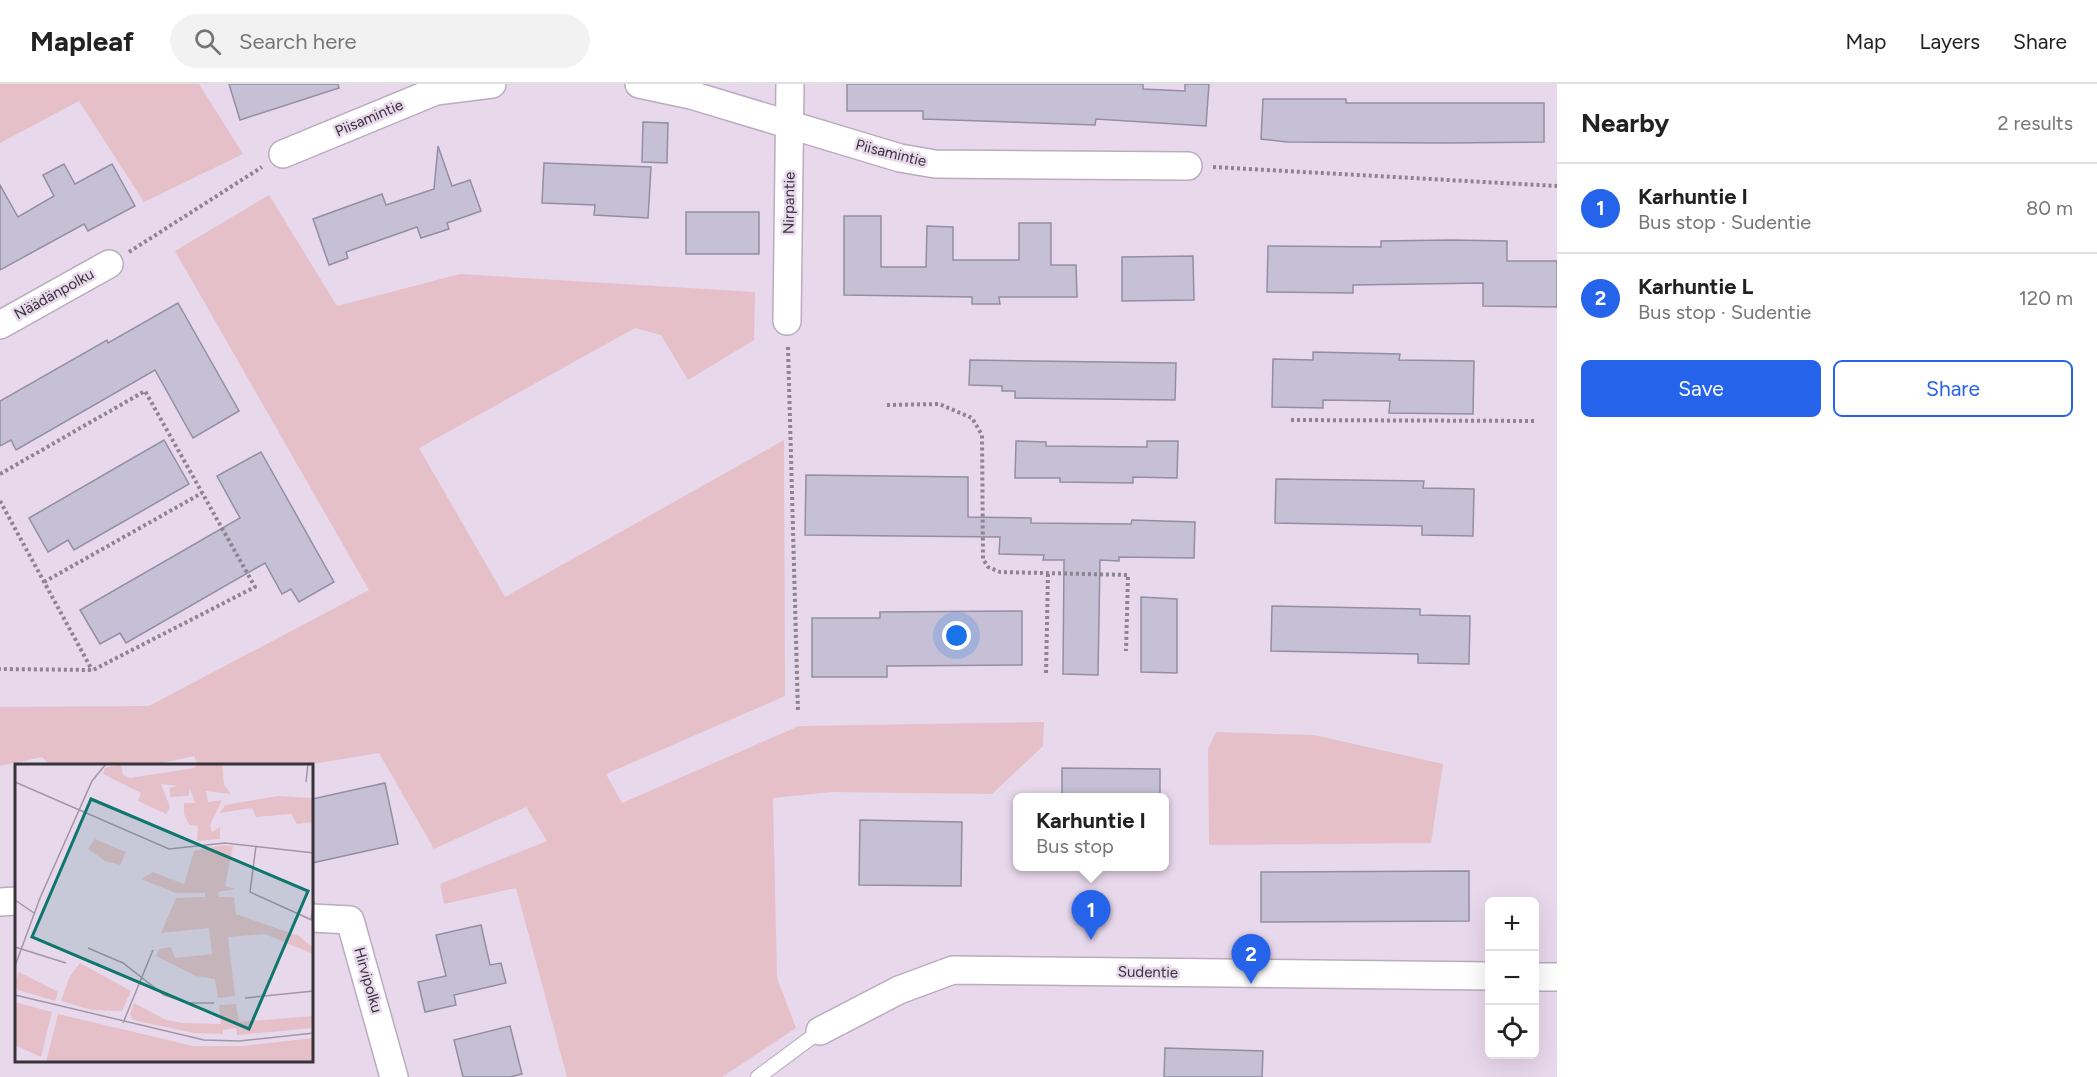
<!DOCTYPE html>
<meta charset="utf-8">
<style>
:root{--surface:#fff;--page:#f2f2f2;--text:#222;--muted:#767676;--line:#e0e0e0;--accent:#2563eb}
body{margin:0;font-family:Figtree,sans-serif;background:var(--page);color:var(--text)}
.controls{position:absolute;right:18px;bottom:18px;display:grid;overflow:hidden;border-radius:9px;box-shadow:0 6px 24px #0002}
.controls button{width:54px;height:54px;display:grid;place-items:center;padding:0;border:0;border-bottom:2px solid var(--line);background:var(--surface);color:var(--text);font:30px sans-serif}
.you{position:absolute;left:957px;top:552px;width:21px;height:21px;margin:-15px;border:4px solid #fff;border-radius:50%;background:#1a73e8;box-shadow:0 0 0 9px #1a73e833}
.badge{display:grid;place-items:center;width:39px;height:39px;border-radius:50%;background:var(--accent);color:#fff;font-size:20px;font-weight:700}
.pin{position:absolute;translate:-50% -50px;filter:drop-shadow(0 2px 3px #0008)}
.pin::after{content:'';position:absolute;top:32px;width:21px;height:18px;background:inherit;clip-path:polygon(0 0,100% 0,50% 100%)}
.popup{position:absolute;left:1013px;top:709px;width:156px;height:78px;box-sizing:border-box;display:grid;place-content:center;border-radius:9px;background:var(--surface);filter:drop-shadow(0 2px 4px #0005);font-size:20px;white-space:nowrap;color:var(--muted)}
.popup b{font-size:22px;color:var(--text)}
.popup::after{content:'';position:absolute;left:50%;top:100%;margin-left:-12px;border:12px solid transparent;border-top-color:var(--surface)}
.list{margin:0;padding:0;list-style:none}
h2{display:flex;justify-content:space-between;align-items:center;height:78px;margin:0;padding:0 24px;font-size:26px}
h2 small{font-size:20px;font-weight:400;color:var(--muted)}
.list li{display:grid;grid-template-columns:39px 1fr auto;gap:18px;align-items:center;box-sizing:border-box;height:90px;padding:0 24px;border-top:2px solid var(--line)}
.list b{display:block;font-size:22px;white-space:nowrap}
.list p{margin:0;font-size:20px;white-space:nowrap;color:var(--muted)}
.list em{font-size:20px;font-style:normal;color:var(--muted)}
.actions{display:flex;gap:12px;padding:18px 24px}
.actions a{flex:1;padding:14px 0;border:2px solid var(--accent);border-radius:9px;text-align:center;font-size:21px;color:var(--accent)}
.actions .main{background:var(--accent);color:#fff}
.icon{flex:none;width:33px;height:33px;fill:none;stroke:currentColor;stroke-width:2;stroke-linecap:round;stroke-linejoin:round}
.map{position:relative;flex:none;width:1557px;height:993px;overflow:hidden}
header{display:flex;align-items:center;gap:36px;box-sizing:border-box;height:84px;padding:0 30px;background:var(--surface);border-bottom:2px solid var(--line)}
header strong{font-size:28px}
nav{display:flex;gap:33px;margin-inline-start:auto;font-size:21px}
.search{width:420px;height:54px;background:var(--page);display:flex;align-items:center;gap:15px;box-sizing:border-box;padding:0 21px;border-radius:33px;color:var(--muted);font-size:22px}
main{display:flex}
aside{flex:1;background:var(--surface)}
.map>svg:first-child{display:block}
.green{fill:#e5c0c8}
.building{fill:#c6c0d6;stroke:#938ea3;stroke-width:1.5}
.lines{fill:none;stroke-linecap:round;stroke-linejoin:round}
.lane-casing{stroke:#baabbe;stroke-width:16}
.street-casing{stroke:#baabbe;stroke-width:30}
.path{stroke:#8e8391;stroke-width:4;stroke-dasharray:3 3;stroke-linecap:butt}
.lane{stroke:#fff;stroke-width:14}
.street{stroke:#fff;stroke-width:27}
.labels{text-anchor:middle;stroke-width:5;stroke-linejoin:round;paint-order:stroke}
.street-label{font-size:15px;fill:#383239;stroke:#e8d8ec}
.inset-road{fill:none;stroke:#a296a4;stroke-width:1.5}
.view{fill:#0f766e;fill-opacity:0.15;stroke:#0f766e;stroke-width:3}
.inset-edge{fill:none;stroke:#383239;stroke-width:3}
</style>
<header>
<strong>Mapleaf</strong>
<div class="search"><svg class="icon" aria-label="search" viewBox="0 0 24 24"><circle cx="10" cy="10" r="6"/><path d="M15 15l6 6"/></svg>Search here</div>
<nav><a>Map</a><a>Layers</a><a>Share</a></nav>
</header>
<main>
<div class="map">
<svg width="1557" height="993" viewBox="0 0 1557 993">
<rect width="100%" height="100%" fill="#e8d8ec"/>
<g class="green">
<path d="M0 0H199L243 70 144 118 79 17 0 59Z"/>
<path d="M269 111 337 222 460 190 755 208 754 256 688 296 661 251 635 244 419 364 505 513 784 356 785 612 606 690 622 719 799 642 1044 638 1043 662 992 710 832 708 773 714 777 894 796 944 722 993H567L516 804 444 820 440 800 547 757 526 723 434 765 379 669 306 681H198L194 672 154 681H50L42 673 0 682V623L149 622 369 506 175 167Z"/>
<path d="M1216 648 1314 651 1443 680 1431 759 1209 761 1208 665Z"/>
</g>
<g class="building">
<path d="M229 0H338L339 4 240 36Z"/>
<path d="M847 0H1143V5L1185 7V0H1209L1206 42 1096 35 1095 41 923 35V27H847Z"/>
<path d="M1263 15H1346V19H1544V58L1445 59 1287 58 1261 55Z"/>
<path d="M643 38 668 39 667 79 642 78Z"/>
<path d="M438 62 452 102 470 96 481 127 447 139 449 145 421 154 417 143 346 168 348 174 329 181 313 135 382 110 386 121 434 105Z"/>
<path d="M544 79 651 83 648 134 594 131 595 121 542 119Z"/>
<path d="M64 80 75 100 112 80 135 122 88 147 84 140 0 186V101L18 133 54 112 43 91Z"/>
<rect x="686" y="128" width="73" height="42"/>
<path d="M844 132H881V183H926L927 142 953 143V176H1019V139H1051V181H1076L1077 213H999L1000 220H972V213L844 211Z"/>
<path d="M1451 156 1507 157V177H1557V223L1483 222V199L1353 201V209L1267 208 1268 162 1381 163V157Z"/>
<path d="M1193 172 1194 216 1122 217V173Z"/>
<path d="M178 219 239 327 193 354 155 286 16 366 11 356 0 362V317L107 256 108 259Z"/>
<path d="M1313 268 1400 270 1399 276 1474 277 1473 330 1389 329 1390 317 1323 316V324L1272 323 1273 275 1313 276Z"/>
<path d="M970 276 1176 279 1175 316 1015 314V307H1002V302L969 301Z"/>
<path d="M164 356 189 400 74 466 68 456 48 468 29 434Z"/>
<path d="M1016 357 1046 358V362L1147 363V357H1178L1177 394 1133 393V399L1060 398V394H1015Z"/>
<path d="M261 368 334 498 299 518 291 505 282 510 265 479 126 559 120 549 100 560 80 526 240 434 217 392Z"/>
<path d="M806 391 968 393V433L1031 434V439L1131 440 1132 436 1195 438 1194 474 1119 473V477L1100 476 1098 591 1063 590 1064 476H1043L1044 471 999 470 1000 453 805 451Z"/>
<path d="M1276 395 1424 397 1423 404 1474 405 1473 452 1422 451V442L1275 439Z"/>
<path d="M1141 513 1177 515V589L1141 588Z"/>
<path d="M1272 522 1420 525V531L1470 532 1469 580 1418 579V570L1271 567Z"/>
<path d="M1022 527V581L887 582V593H812V534H880V528Z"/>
<path d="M1062 684 1160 685V714H1062Z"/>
<path d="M385 699 398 760 312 779V715Z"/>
<path d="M860 736 962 738 961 802 859 801Z"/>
<path d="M1469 787V837L1261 838V788Z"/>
<path d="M481 841 490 881 501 879 506 899 454 911 456 921 425 928 418 898 446 892 436 851Z"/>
<path d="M510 942 522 990 510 993H463L454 956Z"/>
<path d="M1165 964 1263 967 1262 993H1164Z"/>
</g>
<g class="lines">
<defs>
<path id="lane" d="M758 993 820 947"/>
<g id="street">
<path d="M639 0 691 11 900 74 935 80 1188 82"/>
<path d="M283 70 436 7 492 0"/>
<path d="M787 237 790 0"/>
<path d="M0 241 109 180"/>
<path d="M0 818 16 817"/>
<path d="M312 834 350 836 394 993"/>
<path d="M1534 893H1557"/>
<path d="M820 947 899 906 953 886 1490 892"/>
</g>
</defs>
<use href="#lane" class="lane-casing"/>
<use href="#street" class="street-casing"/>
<g class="path">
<path d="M1213 83 1557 102"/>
<path d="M129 168 262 83"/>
<path d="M788 263 798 628"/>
<path d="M887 321 939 320 972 334 982 351 983 475 988 483 1000 488 1128 491 1126 567"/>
<path d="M1291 336 1536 337"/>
<path d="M0 390 145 307 255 503 93 586 0 585"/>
<path d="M0 417 92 586"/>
<path d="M44 498 202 409"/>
<path d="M1046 589 1048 489"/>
</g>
<use href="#lane" class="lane"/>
<use href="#street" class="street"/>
</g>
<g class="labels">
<g class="street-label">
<text transform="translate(369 34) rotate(-23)" y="5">Piisamintie</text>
<text transform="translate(891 69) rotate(14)" y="5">Piisamintie</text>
<text transform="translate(789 119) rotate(-89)" y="5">Nirpantie</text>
<text transform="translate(54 210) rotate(-29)" y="5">Näädänpolku</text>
<text transform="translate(1148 888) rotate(1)" y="5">Sudentie</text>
<text transform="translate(368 896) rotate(74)" y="5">Hirvipolku</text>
</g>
</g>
<g transform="translate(15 680)">
<rect width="298" height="298" fill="#e8d8ec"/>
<path d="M106 0 108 11 115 14 179 4 183 0H207L209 21 216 30 191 27 193 38 207 36 195 61 197 68 205 63V75L182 77 183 62 174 61 169 50V39H180L175 24 173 32 155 33V24L163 22 146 20 155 43 151 50 123 37 126 29 88 10 90 4ZM263 32 298 34V58L282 60 276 50 241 53 237 44 205 49 210 41ZM80 75 111 88 105 101 90 97 73 85ZM208 81 218 82 210 122 221 125 203 128 204 133H219L221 150 284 172 298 184V190L250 170 213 173 220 232 203 234 200 215 181 212 141 192 144 185 156 183 160 194 197 190 194 164 146 169 161 134 190 133V129H161L126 115 138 108 169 120 179 87ZM65 199 116 227 107 247 77 246 46 237 55 212ZM4 208 43 228 40 237 3 226 0 219ZM0 238 37 248 26 293 0 281ZM119 239 151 256 168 259 206 260 204 241 221 240 224 258 298 252V264L222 271 221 264 208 266V270L178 269 118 256 115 250ZM43 250 178 282H227L298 274V298H31Z" fill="#e5c0c8"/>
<path class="inset-road" d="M0 18 154 85 210 79 299 89M291 18 293 0M241 82 235 128 299 157M0 136 19 149M296 156 299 137M0 183 51 199M73 184 108 199 149 231 174 239H199M0 202 25 134 77 17 91 0M0 231 189 276 224 277 299 269M230 234 299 227M108 259 138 186"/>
<path class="view" d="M76 35 293 127 234 265 17 173Z"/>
<rect width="298" height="298" class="inset-edge"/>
</g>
</svg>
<div class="controls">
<button>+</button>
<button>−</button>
<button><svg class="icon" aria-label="locate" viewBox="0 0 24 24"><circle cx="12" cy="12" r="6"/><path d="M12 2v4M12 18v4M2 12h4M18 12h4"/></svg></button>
</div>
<div class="you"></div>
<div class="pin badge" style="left:1091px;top:856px">1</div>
<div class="popup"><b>Karhuntie I</b>Bus stop</div>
<div class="pin badge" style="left:1251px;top:900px">2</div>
</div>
<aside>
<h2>Nearby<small>2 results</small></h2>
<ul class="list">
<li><span class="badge">1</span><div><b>Karhuntie I</b><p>Bus stop · Sudentie</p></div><em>80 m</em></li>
<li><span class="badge">2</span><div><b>Karhuntie L</b><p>Bus stop · Sudentie</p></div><em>120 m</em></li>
</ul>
<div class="actions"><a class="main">Save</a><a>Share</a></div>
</aside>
</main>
